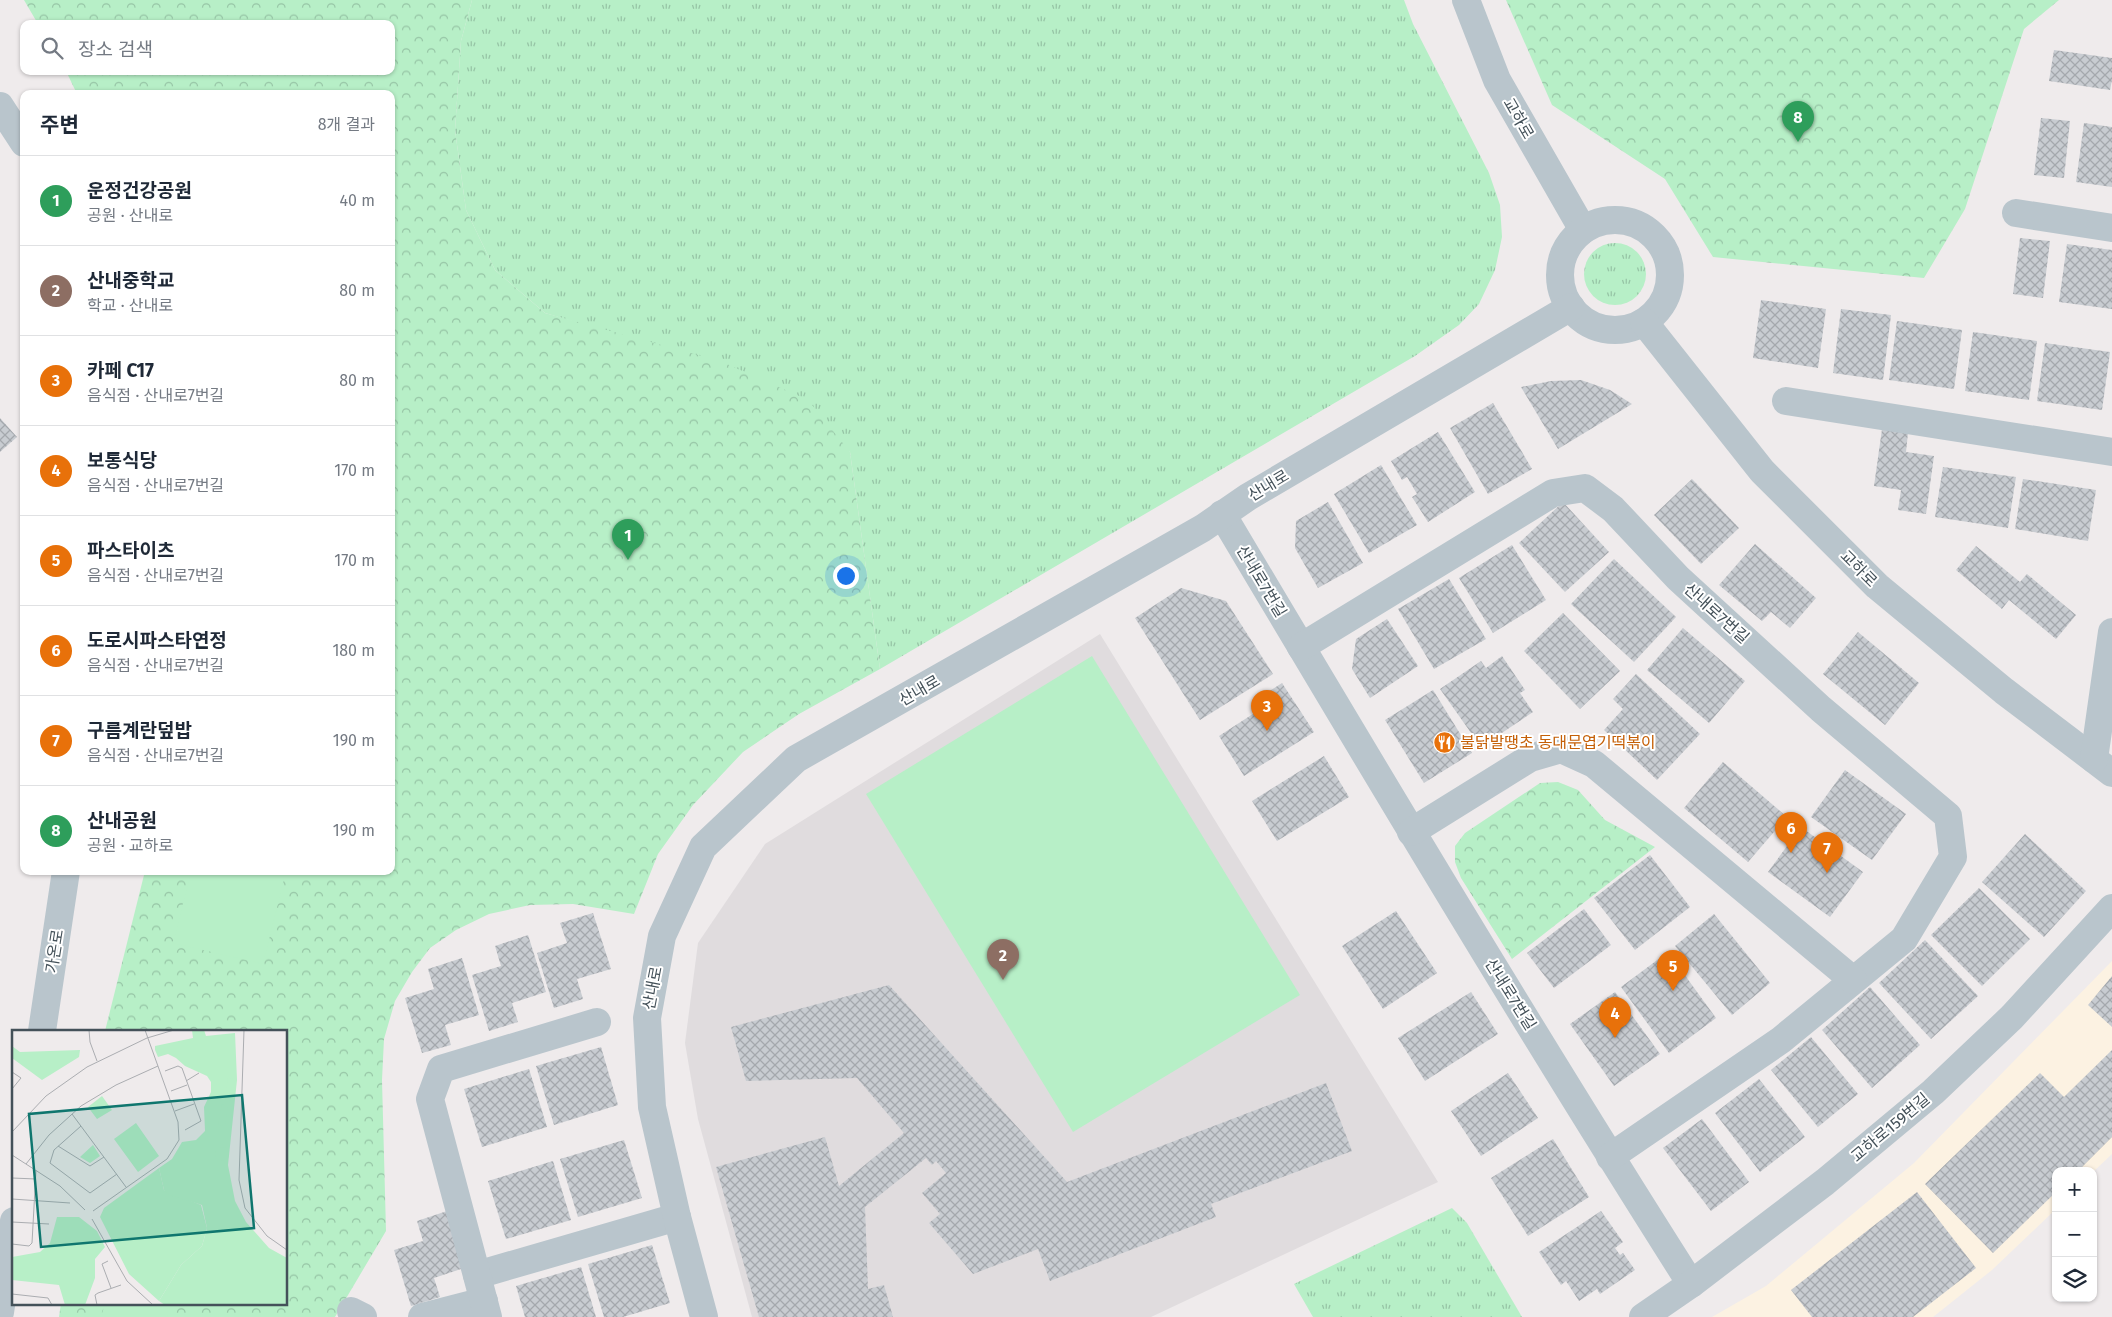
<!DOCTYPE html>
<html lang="ko">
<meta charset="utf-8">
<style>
:root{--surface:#fff;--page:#f6f6f7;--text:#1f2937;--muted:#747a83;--line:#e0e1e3;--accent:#1480e0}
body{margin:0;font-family:"Fira Sans","Noto Sans KR",sans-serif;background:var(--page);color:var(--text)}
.controls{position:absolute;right:15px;bottom:15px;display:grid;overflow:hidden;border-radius:10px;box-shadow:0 1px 4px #0004}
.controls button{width:45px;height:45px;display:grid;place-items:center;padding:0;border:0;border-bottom:1px solid var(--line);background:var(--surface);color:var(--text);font:25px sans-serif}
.you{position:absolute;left:845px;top:575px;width:18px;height:18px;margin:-12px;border:4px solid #fff;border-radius:50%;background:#1a73e8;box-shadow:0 0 0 8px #1a73e833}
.badge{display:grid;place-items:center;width:32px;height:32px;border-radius:50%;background:var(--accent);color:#fff;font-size:16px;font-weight:700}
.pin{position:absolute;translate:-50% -41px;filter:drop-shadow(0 1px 2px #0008)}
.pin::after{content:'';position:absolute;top:26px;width:18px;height:15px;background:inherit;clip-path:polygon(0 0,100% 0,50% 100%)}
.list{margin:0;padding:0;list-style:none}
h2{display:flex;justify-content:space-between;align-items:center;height:65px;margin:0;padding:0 20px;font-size:21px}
h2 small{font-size:16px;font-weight:400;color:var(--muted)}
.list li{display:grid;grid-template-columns:32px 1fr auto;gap:15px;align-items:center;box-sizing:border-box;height:90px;padding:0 20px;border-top:1px solid var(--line)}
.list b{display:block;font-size:19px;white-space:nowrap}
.list p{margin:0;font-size:16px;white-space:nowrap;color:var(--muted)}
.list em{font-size:16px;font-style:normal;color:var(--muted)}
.icon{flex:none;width:28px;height:28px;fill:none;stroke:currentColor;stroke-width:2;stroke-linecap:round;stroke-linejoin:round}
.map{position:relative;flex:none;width:2112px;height:1317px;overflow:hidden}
.search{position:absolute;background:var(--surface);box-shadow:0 1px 4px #0004;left:20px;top:20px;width:375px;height:55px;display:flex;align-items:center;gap:12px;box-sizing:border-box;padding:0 18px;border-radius:10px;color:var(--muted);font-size:19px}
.panel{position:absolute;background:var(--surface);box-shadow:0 1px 4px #0004;left:20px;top:90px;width:375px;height:785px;border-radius:10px}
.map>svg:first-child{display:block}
.commercial{fill:#fcf2e2}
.education{fill:#e0dcde}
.grass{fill:url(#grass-tufts)}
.park{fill:url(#park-crowns)}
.pitch{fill:#b7efc7}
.building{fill:url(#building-cross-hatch)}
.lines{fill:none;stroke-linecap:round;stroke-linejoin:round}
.minor{stroke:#b9c5cc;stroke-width:28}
.labels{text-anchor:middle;stroke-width:4;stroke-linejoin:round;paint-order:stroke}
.street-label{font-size:16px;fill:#445159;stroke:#fff}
.food-label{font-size:16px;fill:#c56008;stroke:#fff;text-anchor:start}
.inset-road{fill:none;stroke:#abadb1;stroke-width:1}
.view{fill:#0f766e;fill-opacity:0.15;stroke:#0f766e;stroke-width:2.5}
.inset-edge{fill:none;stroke:#445159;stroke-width:2.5}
</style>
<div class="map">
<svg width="2112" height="1317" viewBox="0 0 2112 1317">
<defs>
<pattern id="grass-tufts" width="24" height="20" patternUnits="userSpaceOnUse" patternTransform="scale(1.25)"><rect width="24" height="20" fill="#b7efc7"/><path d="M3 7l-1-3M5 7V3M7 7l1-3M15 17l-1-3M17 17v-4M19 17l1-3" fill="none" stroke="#96c4a5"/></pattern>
<pattern id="park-crowns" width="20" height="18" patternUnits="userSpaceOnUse" patternTransform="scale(1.25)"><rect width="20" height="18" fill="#b7efc7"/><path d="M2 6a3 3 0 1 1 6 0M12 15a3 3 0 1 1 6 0" fill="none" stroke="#96c4a5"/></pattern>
<pattern id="building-cross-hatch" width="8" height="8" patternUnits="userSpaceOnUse" patternTransform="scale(1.25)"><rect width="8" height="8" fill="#c8ccd1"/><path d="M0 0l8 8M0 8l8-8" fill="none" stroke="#a4a8ad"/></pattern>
</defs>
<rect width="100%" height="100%" fill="#efebec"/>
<path class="commercial" d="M2112 961V1154L2093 1172V1171H2056V1209L1992 1270 1933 1317H1712L1766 1286 1914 1163Z"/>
<path class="education" d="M1100 634 1438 1182 1151 1317H752L698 1119 685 1043 698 943 765 844Z"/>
<g class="grass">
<path d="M472 0H1404L1413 24 1489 173 1500 205 1502 237 1495 270 1479 304 1459 325 1415 356 880 669 850 452 626 337 545 313 495 270 466 210 455 130 461 41Z"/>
<circle cx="1615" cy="274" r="31"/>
<path d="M1452 1208 1467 1223 1522 1317H1313L1294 1284Z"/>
</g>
<g class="park">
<path d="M24 0H472L461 41 455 130 466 210 495 270 545 313 720 361 808 400 850 452 880 669 799 714 743 752 693 805 658 854 634 914 573 904 530 905 489 914 456 930 430 948 412 972 395 1001 384 1039 382 1080 386 1231 335 1317H59L61 1303H286V1031H105L145 871H391V94H77L66 71H391V24H38Z"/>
<path d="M1506 0H2059L2024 29 1965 209 1924 278 1713 257 1665 179 1552 105Z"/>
<path d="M1558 782 1578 790 1605 820 1655 847 1512 959 1461 878 1455 862V846L1465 833 1540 783Z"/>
</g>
<g class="pitch">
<path d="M1092 656 1300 995 1073 1132 866 794Z"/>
<path d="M191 871H252L284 879 263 964 173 943Z"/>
<path d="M105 1303H171L167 1317H101Z"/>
</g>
<g class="building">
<path d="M2054 50 2112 58V80L2110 90 2049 81Z"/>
<path d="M2041 118 2070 121 2064 178 2034 175Z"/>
<path d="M2084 123 2112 127V187L2076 182Z"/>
<path d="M2020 238 2050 241 2043 298 2013 294Z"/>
<path d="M2067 244 2112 250V309L2059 302Z"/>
<path d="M1761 300 1826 309 1818 368 1753 358Z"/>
<path d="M1841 309 1891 315 1883 380 1833 373Z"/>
<path d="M1897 321 1962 330 1954 389 1889 380Z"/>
<path d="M1973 332 2037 341 2029 400 1965 391Z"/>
<path d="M2045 343 2110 352 2102 410 2037 401Z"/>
<path d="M1581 380 1610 390 1632 404 1558 449 1521 387 1551 381Z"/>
<path d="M1493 403 1532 469 1488 494 1450 428Z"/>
<path d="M0 418 17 437 0 452Z"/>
<path d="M1882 429 1908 433 1906 452 1934 456 1926 514 1898 510 1901 490 1874 486Z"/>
<path d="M1438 432 1475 492 1428 522 1412 497 1417 494 1407 477 1402 480 1391 461Z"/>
<path d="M1381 465 1417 525 1369 553 1334 494Z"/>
<path d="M1943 467 2016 477 2008 528 1935 517Z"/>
<path d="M1692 479 1739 528 1701 564 1654 515Z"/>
<path d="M2023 479 2096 490 2088 541 2015 529Z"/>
<path d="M1328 502 1363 563 1318 588 1295 548 1296 521Z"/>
<path d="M1563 502 1609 552 1565 592 1519 543Z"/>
<path d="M1755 544 1816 598 1790 628 1771 612 1762 621 1719 585Z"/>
<path d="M1512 545 1546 600 1493 633 1459 578Z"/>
<path d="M1976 546 2020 582 2027 574 2076 615 2056 639 2009 600 2002 609 1956 570Z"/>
<path d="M1614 559 1676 617 1634 662 1571 604Z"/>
<path d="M1449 579 1486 639 1434 669 1398 609Z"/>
<path d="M1181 588 1226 601 1273 674 1200 720 1135 618Z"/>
<path d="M1563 613 1620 671 1580 709 1524 651Z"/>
<path d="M1387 619 1418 666 1370 698 1352 669 1356 639Z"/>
<path d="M1683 628 1745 681 1709 723 1647 670Z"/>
<path d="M1858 632 1919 683 1885 725 1823 674Z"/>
<path d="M1502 656 1525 690 1520 693 1533 712 1481 747 1440 689 1481 661 1486 668Z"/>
<path d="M1636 674 1700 734 1657 780 1604 730 1623 709 1613 699Z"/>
<path d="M1282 683 1314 732 1244 776 1219 736 1259 710 1253 702Z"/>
<path d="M1433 690 1472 753 1424 783 1385 720Z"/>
<path d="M1324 756 1349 797 1277 841 1252 801Z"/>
<path d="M1723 762 1787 817 1748 862 1684 808Z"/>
<path d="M1845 770 1906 814 1872 860 1811 817Z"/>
<path d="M1801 827 1863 872 1830 917 1768 872Z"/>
<path d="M2025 834 2086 891 2044 937 1982 882Z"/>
<path d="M1650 855 1690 907 1635 950 1594 898Z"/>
<path d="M1979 888 2030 939 1982 986 1931 935Z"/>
<path d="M1584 909 1611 945 1554 988 1527 953Z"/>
<path d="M1396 911 1437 973 1383 1009 1342 946Z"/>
<path d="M593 913 611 969 577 979 583 999 554 1008 537 953 567 943 560 923Z"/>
<path d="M1714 914 1770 983 1732 1015 1675 946Z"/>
<path d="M528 935 546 992 512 1003 518 1022 489 1031 472 975 501 966 495 946Z"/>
<path d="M1925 940 1978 996 1931 1039 1879 983Z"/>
<path d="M1668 952 1716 1018 1669 1053 1621 987Z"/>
<path d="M462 958 479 1015 445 1025 451 1045 422 1053 405 998 434 989 428 969Z"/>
<path d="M2112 976V1027L2088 1005Z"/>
<path d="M889 985 1067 1182 1326 1083 1352 1151 1211 1204 1216 1217 1050 1281 1038 1249 973 1274 929 1223 940 1214 922 1193 946 1173 936 1161 932 1165 926 1158 865 1207 868 1289 884 1285 893 1317H759L716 1167 825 1137 839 1186 904 1133 857 1078 746 1081 731 1027Z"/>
<path d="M1870 987 1920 1045 1872 1088 1822 1030Z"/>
<path d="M1471 992 1498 1034 1425 1081 1398 1038Z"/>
<path d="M1615 992 1660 1054 1614 1086 1570 1024Z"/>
<path d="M1811 1037 1858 1094 1818 1127 1771 1070Z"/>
<path d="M601 1047 618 1105 554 1125 536 1066Z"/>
<path d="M2112 1050V1137L2078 1171H2056V1192L1993 1253 1925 1184 2040 1073 2064 1097Z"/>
<path d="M529 1069 547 1127 482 1147 464 1089Z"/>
<path d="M1508 1073 1538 1118 1481 1156 1451 1111Z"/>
<path d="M1759 1079 1805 1137 1760 1172 1715 1113Z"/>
<path d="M1702 1119 1749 1182 1711 1211 1663 1148Z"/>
<path d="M1553 1139 1589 1197 1528 1236 1491 1178Z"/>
<path d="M624 1140 642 1198 578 1217 560 1159Z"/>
<path d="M553 1161 571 1220 506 1239 488 1181Z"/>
<path d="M1917 1192 1976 1268 1913 1317H1812L1791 1290Z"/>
<path d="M450 1210 467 1267 434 1278 440 1297 411 1306 394 1250 423 1241 417 1221Z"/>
<path d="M1601 1211 1623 1242 1615 1248 1620 1255 1623 1253 1635 1270 1600 1294 1597 1289 1579 1301 1566 1281 1561 1285 1539 1252Z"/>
<path d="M652 1245 670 1303 623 1317H604L588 1264Z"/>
<path d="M581 1267 596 1317H525L516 1286Z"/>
</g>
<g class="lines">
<g class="minor">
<path d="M1466 0 1497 80 1583 230"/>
<path d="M0 106 24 143"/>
<path d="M2016 213 2112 228"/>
<circle cx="1615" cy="275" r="55"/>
<path d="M1644 322 1762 471 1877 586 2004 691 2112 773"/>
<path d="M1786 401 2112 452"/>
<path d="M1222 514C1376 773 1530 1031 1691 1284"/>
<path d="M1301 647 1553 493 1585 488 1613 509 1678 578 1821 709 1948 816 1953 857 1904 939 1781 1040 1610 1157"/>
<path d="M2094 759 2112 632"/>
<path d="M1411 832 1530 758 1561 749 1594 764 1853 980"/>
<path d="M42 1031 66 871"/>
<path d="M477 1275 677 1217"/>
<path d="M351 1311 363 1317"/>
<path d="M0 1312 14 1221"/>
<path d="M422 1317 484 1301"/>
<path d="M488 1317 430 1099 441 1069 597 1022"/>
<path d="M704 1317 677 1217 652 1107 647 1018 662 936 703 847 796 759 1203 528 1248 497 1571 307"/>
<path d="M1643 1317 1691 1284 1825 1182 1933 1092 2012 1017 2112 908"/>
</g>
</g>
<defs>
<symbol id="restaurant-disc" viewBox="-11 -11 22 22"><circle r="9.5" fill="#e8710a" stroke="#fff"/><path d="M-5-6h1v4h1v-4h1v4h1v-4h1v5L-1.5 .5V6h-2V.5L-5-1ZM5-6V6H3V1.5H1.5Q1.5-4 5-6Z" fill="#fff"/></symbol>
</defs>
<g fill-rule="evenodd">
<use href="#restaurant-disc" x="1432" y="730" width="25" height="25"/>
</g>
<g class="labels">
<g class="street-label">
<text transform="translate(1519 118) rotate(60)" y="6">교하로</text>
<text transform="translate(1268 485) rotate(-31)" y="6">산내로</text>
<text transform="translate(1859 568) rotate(45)" y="6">교하로</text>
<text transform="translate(1262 581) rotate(59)" y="6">산내로7번길</text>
<text transform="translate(1717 613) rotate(42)" y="6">산내로7번길</text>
<text transform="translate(919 690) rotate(-30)" y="6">산내로</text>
<text transform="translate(54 951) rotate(-81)" y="6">가온로</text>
<text transform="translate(652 988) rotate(-79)" y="6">산내로</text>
<text transform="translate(1511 994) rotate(58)" y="6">산내로7번길</text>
<text transform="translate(1890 1127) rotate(-40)" y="6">교하로159번길</text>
</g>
<g class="food-label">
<text x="1460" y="748">불닭발땡초 동대문엽기떡볶이</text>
</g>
</g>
<g transform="translate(12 1030)">
<rect width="275" height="275" fill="#efebec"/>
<path d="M90 66 100 80 85 89 76 77ZM147 138 152 160 189 175 195 198 190 216 169 235 147 271 117 244 88 187 92 178Z" fill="#b7efc7"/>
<path d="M180 0H192L194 6 223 3 225 50 216 135 223 171 234 192 257 218 275 228V275H153L147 271 169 235 190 216 195 198 190 175 157 165 152 160 147 138 160 129 170 112 184 110 193 101 192 77 199 62V52L195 46 173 36 164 28 156 24 146 27 143 20V16L181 8ZM0 16 8 22 68 20 67 27 30 50 0 28ZM81 115 88 126 78 133 68 127ZM45 187H67L85 201 93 217 83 229V248L73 275H53L47 255 0 250V227L28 222 38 213Z" fill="#b7efc7"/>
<path d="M216 48 223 49 219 71 213 70ZM210 74 216 75 213 96 206 95ZM124 93 147 126 126 142 102 109ZM203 124a7 7 0 1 1 14 0a7 7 0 1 1-14 0Z" fill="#b7efc7"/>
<path class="inset-road" d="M77 0 78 12 85 31M232 0 227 150 233 178 255 206 275 220M153 41 166 36 170 38 189 91 173 100M0 42 9 48 0 59M174 51 187 43M159 61 175 55M163 81 182 74M60 84 114 157M69 96 42 120 38 133 78 163 105 144M0 102 34 66 75 37 135 8 162 0M46 116 78 136 92 127M0 125 48 156 73 180M14 134 37 105 69 76 104 55 146 36M0 148 24 149M0 169 58 173M81 181 155 129 167 110 166 92 133 0M80 189 115 251 141 275M0 192 37 194M0 214 17 216 20 213 24 140M96 231 90 234 99 258M0 264 36 268 40 275M85 275 83 265 86 263 109 255"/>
<path class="view" d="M230 65 242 198 29 217 17 84Z"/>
<rect width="275" height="275" class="inset-edge"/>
</g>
</svg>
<div class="controls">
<button>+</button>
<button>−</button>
<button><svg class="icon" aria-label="layers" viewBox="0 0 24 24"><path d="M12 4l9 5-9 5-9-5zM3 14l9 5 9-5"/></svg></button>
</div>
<div class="you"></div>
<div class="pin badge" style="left:628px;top:560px;background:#2e9e5b">1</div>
<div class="pin badge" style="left:1003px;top:980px;background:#8d6e63">2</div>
<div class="pin badge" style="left:1267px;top:731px;background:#e8710a">3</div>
<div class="pin badge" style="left:1615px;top:1038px;background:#e8710a">4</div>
<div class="pin badge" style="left:1673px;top:991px;background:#e8710a">5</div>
<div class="pin badge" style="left:1791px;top:853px;background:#e8710a">6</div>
<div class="pin badge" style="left:1827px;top:873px;background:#e8710a">7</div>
<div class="pin badge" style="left:1798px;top:142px;background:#2e9e5b">8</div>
<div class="search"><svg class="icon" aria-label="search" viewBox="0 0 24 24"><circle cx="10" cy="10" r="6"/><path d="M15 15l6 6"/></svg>장소 검색</div>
<section class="panel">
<h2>주변<small>8개 결과</small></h2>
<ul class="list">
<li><span class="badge" style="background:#2e9e5b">1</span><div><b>운정건강공원</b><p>공원 · 산내로</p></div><em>40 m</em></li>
<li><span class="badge" style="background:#8d6e63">2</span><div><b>산내중학교</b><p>학교 · 산내로</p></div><em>80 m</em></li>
<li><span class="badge" style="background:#e8710a">3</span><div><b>카페 C17</b><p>음식점 · 산내로7번길</p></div><em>80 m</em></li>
<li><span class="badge" style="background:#e8710a">4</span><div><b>보통식당</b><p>음식점 · 산내로7번길</p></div><em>170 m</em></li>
<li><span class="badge" style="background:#e8710a">5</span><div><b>파스타이츠</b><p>음식점 · 산내로7번길</p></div><em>170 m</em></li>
<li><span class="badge" style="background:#e8710a">6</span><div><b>도로시파스타연정</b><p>음식점 · 산내로7번길</p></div><em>180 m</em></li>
<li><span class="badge" style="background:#e8710a">7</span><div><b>구름계란덮밥</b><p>음식점 · 산내로7번길</p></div><em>190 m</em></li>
<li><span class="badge" style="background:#2e9e5b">8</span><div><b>산내공원</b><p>공원 · 교하로</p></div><em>190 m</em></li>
</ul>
</section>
</div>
